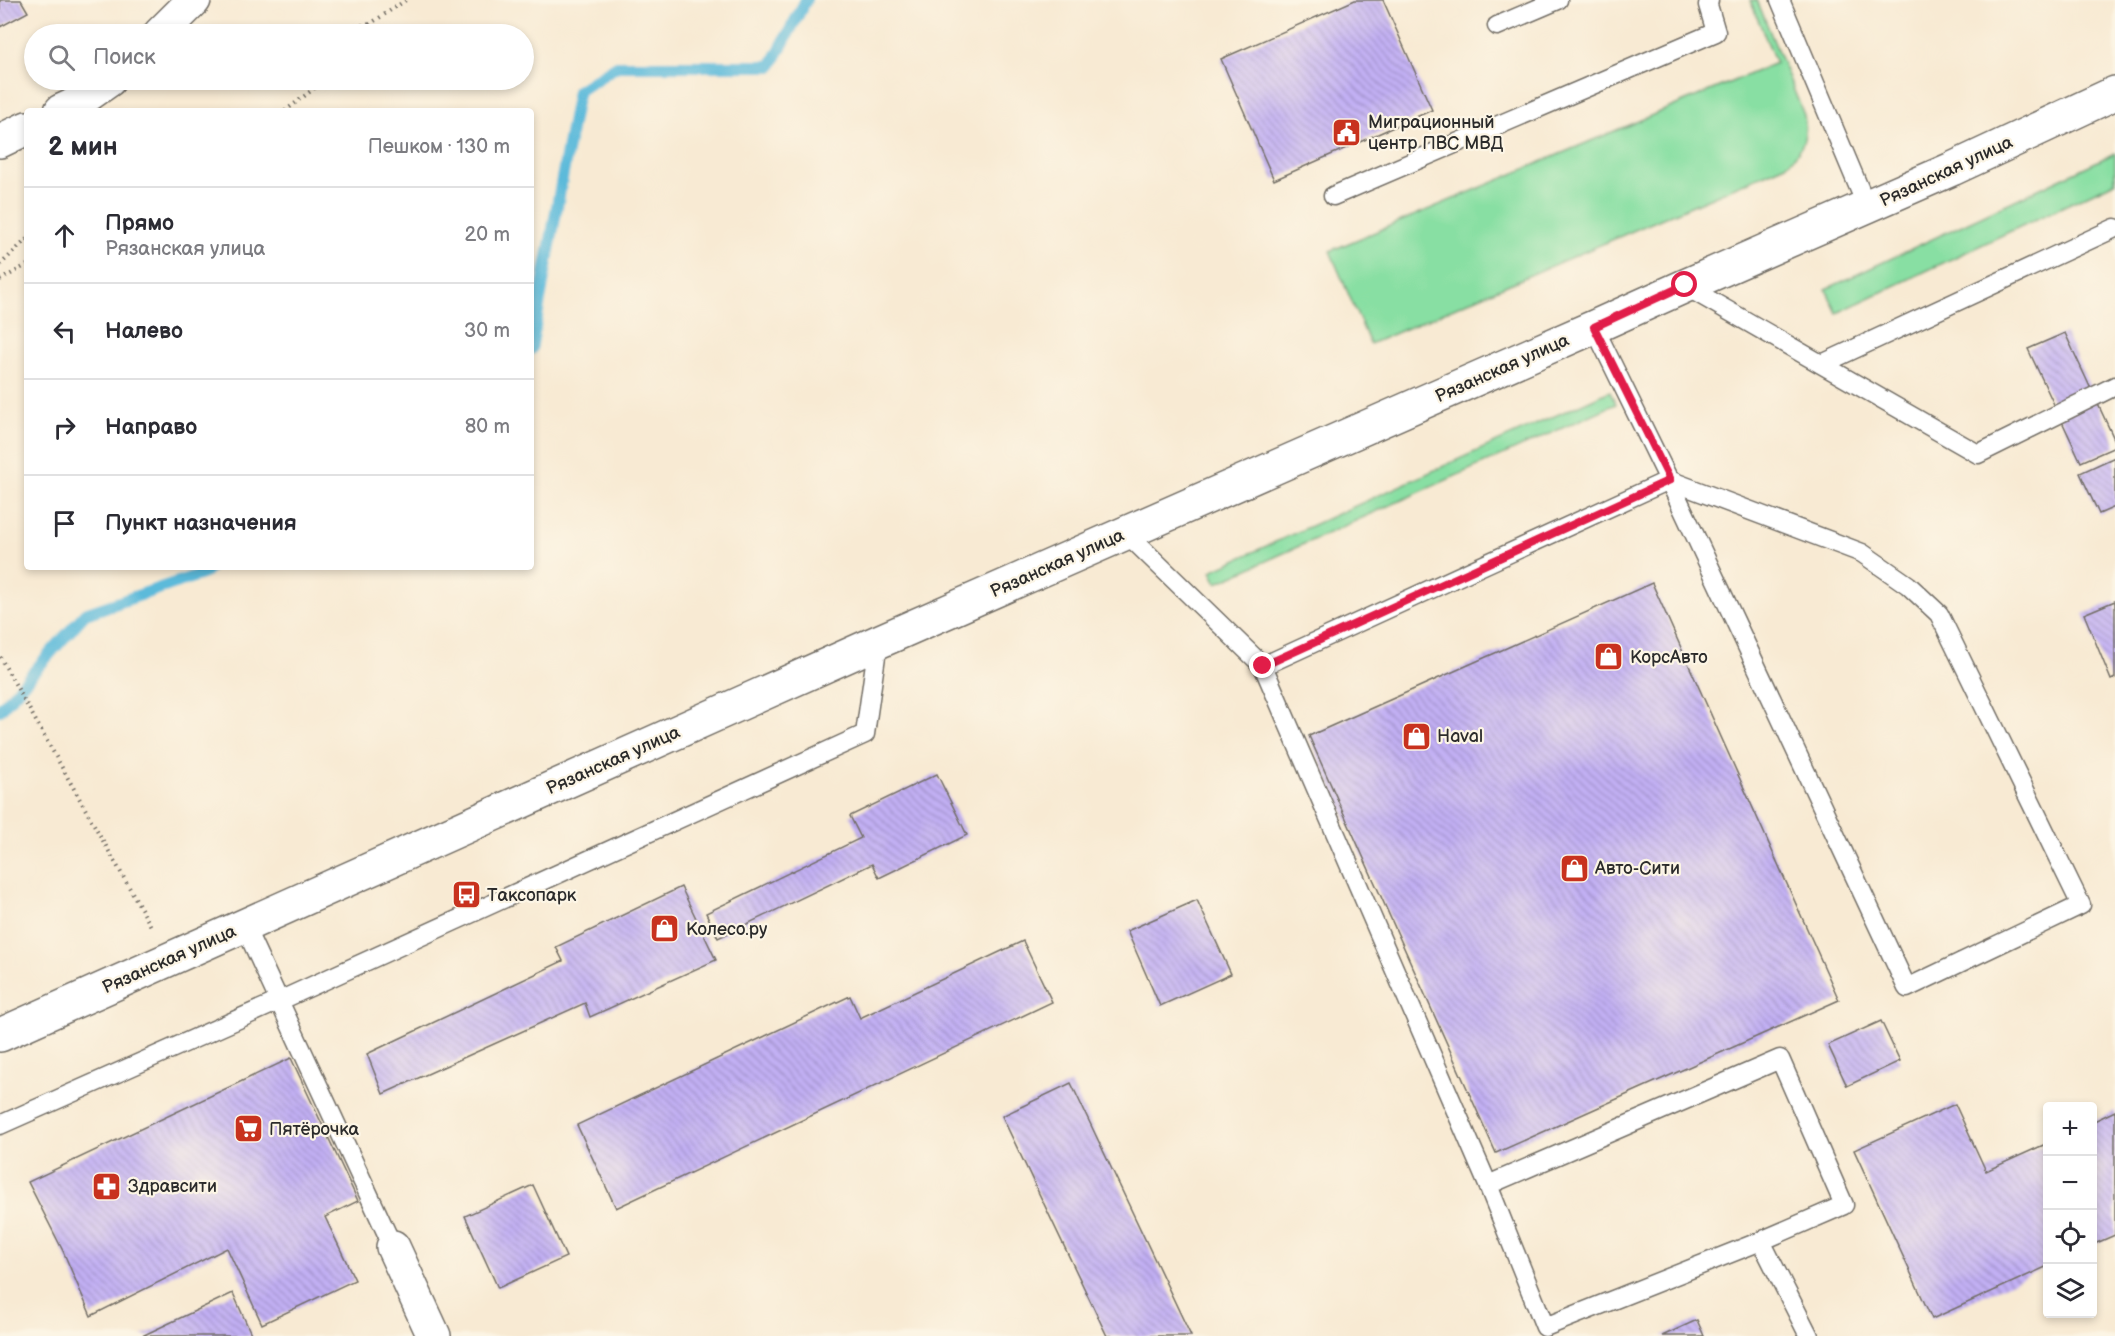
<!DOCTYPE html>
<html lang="ru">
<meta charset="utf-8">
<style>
:root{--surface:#fff;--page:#f7f7f7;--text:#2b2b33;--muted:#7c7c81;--line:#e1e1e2}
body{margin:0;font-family:"Balsamiq Sans",sans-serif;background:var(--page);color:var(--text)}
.controls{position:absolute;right:18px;bottom:18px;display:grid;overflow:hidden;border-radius:6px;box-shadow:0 3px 9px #0003}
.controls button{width:54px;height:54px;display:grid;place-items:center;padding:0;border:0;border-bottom:2px solid var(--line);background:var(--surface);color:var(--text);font:30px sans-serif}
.stop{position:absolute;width:18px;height:18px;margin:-14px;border:4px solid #e11d48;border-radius:50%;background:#fff}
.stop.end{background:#e11d48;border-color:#fff;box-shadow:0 2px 6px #0008}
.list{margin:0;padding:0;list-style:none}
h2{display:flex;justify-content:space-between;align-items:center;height:78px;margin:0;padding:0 24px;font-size:26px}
h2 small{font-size:20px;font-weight:400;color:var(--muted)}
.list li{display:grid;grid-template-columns:39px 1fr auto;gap:18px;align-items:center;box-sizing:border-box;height:96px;padding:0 24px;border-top:2px solid var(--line)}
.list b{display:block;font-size:22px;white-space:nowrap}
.list p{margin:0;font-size:20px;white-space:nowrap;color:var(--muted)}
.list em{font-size:20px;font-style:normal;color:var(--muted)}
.icon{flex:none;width:33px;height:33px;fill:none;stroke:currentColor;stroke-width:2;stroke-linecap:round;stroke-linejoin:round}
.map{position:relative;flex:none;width:2115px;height:1336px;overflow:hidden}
.search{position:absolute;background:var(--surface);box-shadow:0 3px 9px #0003;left:24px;top:24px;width:510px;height:66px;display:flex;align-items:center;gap:15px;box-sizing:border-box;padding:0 21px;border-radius:33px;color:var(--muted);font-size:22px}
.panel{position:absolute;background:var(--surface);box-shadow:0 3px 9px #0003;left:24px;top:108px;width:510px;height:462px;border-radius:6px}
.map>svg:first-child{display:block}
.grass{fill:#88dfa3;stroke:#5a8567;stroke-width:1.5}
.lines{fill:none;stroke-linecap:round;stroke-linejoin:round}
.stream{stroke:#5bbada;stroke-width:12}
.building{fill:url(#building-back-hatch)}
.lane-casing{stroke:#736e66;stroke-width:21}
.street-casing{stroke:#736e66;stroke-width:36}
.primary-casing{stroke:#736e66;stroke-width:36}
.path{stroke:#736e66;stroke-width:4;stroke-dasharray:1.5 4.5;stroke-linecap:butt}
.lane{stroke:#fff;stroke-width:18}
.street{stroke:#fff;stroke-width:33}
.primary{stroke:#fff;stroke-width:33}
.route{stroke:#e11d48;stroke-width:8}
.labels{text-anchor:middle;stroke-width:4.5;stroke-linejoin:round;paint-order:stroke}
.poi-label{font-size:18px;fill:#2b2b2b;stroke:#fcf5e5;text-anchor:start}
.street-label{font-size:18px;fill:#2b2b2b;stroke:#fcf5e5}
</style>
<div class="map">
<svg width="2115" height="1336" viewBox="0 0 2115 1336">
<defs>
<pattern id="building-back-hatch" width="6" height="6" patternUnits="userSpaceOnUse" patternTransform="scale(1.5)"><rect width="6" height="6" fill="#c2b0f4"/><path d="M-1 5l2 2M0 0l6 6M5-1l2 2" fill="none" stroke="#9e8fc6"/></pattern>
</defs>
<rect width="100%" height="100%" fill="#fcf5e5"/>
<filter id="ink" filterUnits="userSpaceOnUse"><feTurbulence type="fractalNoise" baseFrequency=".0167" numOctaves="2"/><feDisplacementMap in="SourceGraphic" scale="12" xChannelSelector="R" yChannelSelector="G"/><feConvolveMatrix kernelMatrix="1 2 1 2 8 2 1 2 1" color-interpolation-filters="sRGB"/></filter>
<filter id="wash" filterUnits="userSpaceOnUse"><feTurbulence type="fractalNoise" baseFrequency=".008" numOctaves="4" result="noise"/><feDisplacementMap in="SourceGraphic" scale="24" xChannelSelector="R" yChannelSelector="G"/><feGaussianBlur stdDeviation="1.35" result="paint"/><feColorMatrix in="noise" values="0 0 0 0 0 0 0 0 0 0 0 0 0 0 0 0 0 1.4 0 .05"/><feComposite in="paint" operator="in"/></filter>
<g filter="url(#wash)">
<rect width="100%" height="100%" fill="#f8ead3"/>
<g class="grass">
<path d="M1750 0H1757L1804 115C1808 138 1803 150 1786 165L1370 344 1330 251 1776 63Z"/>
<path d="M2115 153V182L1837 313 1826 289Z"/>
<path d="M1610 391 1616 404 1217 583 1211 571Z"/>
</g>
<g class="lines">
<g class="stream">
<path d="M531 349 578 91 617 66H771L806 0"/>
<path d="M0 710 85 614 204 573 210 567"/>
</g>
</g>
<g id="blocks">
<g class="building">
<path d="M0 0H21L28 12 0 27Z"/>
<path d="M1355 0H1383L1432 110 1274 180 1221 59Z"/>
<path d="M2065 333 2115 441V447L2081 462 2028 349Z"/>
<path d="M2115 457V507L2099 514 2080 473Z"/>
<path d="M1652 583 1839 1000 1496 1153 1309 736Z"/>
<path d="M2115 601V678L2111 680 2084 614Z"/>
<path d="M937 774 967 835 879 878 872 864 718 938 706 913 861 838 850 816Z"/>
<path d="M681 887 716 960 590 1017 585 1003 383 1094 367 1054 563 961 556 947Z"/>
<path d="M1197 900 1231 974 1160 1006 1127 931Z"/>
<path d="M1023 941 1052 1002 616 1208 577 1125 850 996 860 1018Z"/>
<path d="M1881 1021 1900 1061 1847 1086 1828 1045Z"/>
<path d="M291 1058 358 1201 325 1217 355 1280 262 1324 227 1248 91 1316 63 1251 28 1182Z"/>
<path d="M1071 1083 1191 1336H1107L1002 1116Z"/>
<path d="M1955 1104 1986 1171 2048 1143V1266L1932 1319 1854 1150Z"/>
<path d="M2115 1111V1235L2092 1245V1122Z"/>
<path d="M533 1185 566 1257 498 1288 465 1216Z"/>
<path d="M233 1293 252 1336H142Z"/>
<path d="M1697 1320 1704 1336H1662Z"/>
</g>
</g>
</g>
<g filter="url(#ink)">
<use href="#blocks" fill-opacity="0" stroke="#736e66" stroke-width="1.5"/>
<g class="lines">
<defs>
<g id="lane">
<path d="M1780 0 1867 207"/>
<path d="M1497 26 1558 0"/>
<path d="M1333 196 1716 32 1708 5 1709 0"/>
<path d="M1685 286 1978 454 2115 386"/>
<path d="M1822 364 2115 228"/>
<path d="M1126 533 1263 666 1488 1185 1780 1059 1844 1205 1761 1241 1545 1327 1488 1185"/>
<path d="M1263 666 1669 480 1862 553 1908 585 1939 614 2081 905 1907 988 1669 480 1594 327"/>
<path d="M244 925 393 1247"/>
<path d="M0 1125 279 1001 865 734 878 642"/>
<path d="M1761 1241 1809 1336"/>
</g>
<g id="street">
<path d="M160 34 194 0"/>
<path d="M61 111 72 106 109 80"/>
<path d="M0 141 27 128"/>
<path d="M393 1247 434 1336"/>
</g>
<path id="primary" d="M0 1035 878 642 1594 327 1685 286 1952 169 2115 93"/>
</defs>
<use href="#lane" class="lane-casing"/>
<use href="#street" class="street-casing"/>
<use href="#primary" class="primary-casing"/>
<g class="path">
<path d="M302 34 370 24"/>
<path d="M362 34 370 24 406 0"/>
<path d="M285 111 325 80"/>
<path d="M0 265 27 239"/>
<path d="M0 280 27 265"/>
<path d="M0 657 152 928"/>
</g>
<use href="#lane" class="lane"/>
<use href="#street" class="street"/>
<use href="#primary" class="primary"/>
</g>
</g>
<g class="lines" filter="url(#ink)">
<path class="route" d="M1263 666 1670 480 1594 327 1685 285"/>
</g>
<defs>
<symbol id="civic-square" viewBox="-11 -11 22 22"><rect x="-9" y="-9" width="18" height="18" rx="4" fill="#c8321e" stroke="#fcf5e5"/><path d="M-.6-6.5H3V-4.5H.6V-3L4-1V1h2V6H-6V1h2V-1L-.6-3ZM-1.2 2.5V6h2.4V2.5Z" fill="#fff"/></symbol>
<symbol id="shop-square" viewBox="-11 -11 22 22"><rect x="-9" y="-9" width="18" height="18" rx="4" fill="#c8321e" stroke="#fcf5e5"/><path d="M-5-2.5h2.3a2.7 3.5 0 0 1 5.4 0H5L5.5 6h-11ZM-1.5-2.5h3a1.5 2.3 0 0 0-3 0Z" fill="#fff"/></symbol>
<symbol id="bus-square" viewBox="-11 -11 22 22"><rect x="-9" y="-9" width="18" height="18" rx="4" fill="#c8321e" stroke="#fcf5e5"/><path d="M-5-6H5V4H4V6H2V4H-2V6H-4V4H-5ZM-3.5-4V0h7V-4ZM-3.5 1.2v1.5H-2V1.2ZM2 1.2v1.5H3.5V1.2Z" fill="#fff"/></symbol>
<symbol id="supermarket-square" viewBox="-11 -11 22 22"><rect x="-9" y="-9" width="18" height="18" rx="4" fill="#c8321e" stroke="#fcf5e5"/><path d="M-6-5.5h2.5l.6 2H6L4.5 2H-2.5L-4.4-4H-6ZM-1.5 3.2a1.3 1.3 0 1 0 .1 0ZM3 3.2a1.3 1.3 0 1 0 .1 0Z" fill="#fff"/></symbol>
<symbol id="pharmacy-square" viewBox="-11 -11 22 22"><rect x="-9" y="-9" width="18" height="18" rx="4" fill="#c8321e" stroke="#fcf5e5"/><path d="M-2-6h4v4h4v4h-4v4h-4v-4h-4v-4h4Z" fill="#fff"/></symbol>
</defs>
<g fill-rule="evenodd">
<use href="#civic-square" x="1330" y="116" width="33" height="33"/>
<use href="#shop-square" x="1592" y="640" width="33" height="33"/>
<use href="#shop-square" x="1400" y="720" width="33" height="33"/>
<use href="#shop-square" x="1558" y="852" width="33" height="33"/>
<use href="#bus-square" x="450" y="878" width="33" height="33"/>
<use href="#shop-square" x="648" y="912" width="33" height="33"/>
<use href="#supermarket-square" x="232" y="1112" width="33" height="33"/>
<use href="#pharmacy-square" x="90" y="1170" width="33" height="33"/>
</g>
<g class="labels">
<g class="poi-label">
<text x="1368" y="128">Миграционный<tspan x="1368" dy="21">центр ПВС МВД</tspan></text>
<text x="1630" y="663">КорсАвто</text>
<text x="1437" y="742">Haval</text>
<text x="1595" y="874">Авто-Сити</text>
<text x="487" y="901">Таксопарк</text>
<text x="686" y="935">Колесо.ру</text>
<text x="269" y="1135">Пятёрочка</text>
<text x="128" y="1192">Здравсити</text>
</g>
<g class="street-label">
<text transform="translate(1946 171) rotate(-25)" y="6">Рязанская улица</text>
<text transform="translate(1502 368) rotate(-24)" y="6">Рязанская улица</text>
<text transform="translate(1057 563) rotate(-24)" y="6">Рязанская улица</text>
<text transform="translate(613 760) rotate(-24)" y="6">Рязанская улица</text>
<text transform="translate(169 959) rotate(-24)" y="6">Рязанская улица</text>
</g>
</g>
</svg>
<div class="controls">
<button>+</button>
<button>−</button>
<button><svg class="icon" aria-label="locate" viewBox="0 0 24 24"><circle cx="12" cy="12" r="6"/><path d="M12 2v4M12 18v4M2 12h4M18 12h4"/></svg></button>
<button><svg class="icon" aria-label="layers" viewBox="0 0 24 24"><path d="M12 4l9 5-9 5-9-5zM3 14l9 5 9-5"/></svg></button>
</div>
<div class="stop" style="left:1685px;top:285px"></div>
<div class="stop end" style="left:1263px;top:666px"></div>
<div class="search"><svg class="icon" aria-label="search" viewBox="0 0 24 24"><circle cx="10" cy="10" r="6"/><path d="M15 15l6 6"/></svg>Поиск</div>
<section class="panel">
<h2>2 мин<small>Пешком · 130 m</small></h2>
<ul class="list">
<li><svg class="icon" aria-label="ahead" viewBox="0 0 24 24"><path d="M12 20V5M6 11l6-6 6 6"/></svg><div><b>Прямо</b><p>Рязанская улица</p></div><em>20 m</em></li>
<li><svg class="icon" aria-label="left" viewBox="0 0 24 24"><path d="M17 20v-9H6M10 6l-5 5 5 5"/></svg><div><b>Налево</b></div><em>30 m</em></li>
<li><svg class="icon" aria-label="right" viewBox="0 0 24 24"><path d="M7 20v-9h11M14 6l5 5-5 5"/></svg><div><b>Направо</b></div><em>80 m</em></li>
<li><svg class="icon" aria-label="arrive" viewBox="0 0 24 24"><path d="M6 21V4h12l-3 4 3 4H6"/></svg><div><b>Пункт назначения</b></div></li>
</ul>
</section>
</div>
